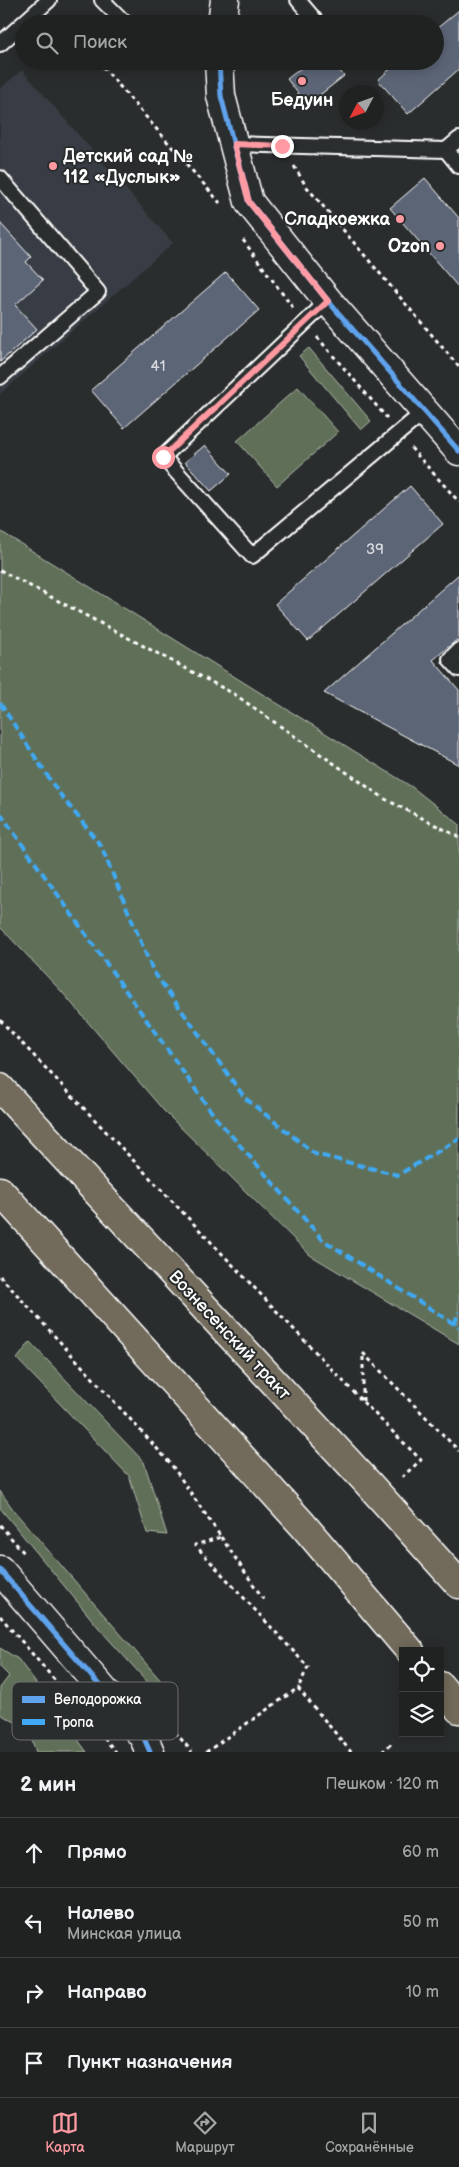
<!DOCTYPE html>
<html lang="ru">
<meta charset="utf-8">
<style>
:root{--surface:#202222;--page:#282a2a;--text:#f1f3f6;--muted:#a2a4a5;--line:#3d3f40;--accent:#ff9aa2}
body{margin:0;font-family:"Balsamiq Sans",sans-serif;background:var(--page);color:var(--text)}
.controls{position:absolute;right:15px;bottom:15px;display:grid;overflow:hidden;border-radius:0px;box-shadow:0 2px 12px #0003}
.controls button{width:45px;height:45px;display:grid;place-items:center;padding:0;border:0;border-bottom:1px solid var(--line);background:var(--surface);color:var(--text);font:25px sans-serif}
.compass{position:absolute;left:339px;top:85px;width:45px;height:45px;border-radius:50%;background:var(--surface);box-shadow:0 2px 12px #0003;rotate:229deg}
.stop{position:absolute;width:15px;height:15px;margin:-11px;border:4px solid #ff9aa2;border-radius:50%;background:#fff}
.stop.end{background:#ff9aa2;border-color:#fff;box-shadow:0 1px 5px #0008}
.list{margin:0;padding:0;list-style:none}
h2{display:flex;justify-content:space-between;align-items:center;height:65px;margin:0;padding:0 20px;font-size:21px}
h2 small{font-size:16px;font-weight:400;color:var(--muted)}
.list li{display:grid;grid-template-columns:32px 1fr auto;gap:15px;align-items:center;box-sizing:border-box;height:70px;padding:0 20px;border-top:1px solid var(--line)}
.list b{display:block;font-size:19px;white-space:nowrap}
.list p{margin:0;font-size:16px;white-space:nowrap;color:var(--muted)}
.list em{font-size:16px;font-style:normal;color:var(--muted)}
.icon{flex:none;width:28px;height:28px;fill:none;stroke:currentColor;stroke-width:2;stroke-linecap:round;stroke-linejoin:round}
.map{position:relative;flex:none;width:459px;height:1752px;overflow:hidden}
.search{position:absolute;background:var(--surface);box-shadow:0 2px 12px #0003;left:15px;right:15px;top:15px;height:55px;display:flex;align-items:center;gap:12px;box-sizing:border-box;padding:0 18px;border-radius:28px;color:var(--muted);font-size:19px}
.sheet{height:345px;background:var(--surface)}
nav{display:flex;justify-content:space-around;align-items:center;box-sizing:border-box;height:70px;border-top:1px solid var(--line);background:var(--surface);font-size:14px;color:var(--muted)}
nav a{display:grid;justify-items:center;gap:2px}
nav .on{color:var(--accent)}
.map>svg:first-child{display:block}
.built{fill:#393e44}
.green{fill:#617058;stroke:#b0b8ac}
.building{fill:#5c6576;stroke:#fff}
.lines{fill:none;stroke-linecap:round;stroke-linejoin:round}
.lane-casing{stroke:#fff;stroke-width:18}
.street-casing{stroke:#fff;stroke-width:31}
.secondary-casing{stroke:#fff;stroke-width:31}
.primary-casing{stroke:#fff;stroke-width:31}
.path{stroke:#fff;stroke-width:3;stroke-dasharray:4 4;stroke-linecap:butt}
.lane{stroke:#2a2d2e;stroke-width:14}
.street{stroke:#2a2d2e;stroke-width:28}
.secondary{stroke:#2a2d2e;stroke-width:28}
.primary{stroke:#726b5a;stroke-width:28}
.quiet{stroke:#3fa9f5;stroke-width:4;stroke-dasharray:8 4;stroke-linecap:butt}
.cycleway-casing{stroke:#2a2d2e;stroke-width:8}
.cycleway{stroke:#60a3ed;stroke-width:5}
.route{stroke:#ff9aa2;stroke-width:6}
.poi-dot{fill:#ff9aa2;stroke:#2a2d2e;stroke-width:2}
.labels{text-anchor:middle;stroke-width:4;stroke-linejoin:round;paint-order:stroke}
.number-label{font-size:15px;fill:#d6d8dd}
.poi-label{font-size:18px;font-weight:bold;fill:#fff;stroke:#2a2d2e;text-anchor:end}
.street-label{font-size:18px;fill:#fff;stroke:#2a2d2e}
.key{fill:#2a2d2e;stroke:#6a6c6d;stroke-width:1}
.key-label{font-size:14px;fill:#fff}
</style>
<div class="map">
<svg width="459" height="1752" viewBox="0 0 459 1752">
<rect width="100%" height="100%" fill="#2a2d2e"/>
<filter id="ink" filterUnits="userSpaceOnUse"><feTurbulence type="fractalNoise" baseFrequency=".02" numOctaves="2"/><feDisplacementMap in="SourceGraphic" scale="10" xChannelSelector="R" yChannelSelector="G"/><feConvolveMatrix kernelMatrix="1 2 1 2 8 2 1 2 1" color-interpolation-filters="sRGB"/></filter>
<g filter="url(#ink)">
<path class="built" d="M22 70 173 243 0 394V89Z"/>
<g class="green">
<path d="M309 348 371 421 361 430 299 356Z"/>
<path d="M298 387 338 432 277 486 237 441Z"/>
<path d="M0 531 412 787 459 824V1344L310 1255 164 1111 62 992 0 927Z"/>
<path d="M30 1342 144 1462 167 1535 147 1533 129 1476 17 1359Z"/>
<path d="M0 1491 15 1512 175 1697 171 1708 103 1633 0 1508Z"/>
<path d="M0 1648 18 1659 87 1752H36L28 1729 0 1714V1688L9 1676 0 1667Z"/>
</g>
<g class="building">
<path d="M459 10V69L408 114 378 80 399 61H435V30Z"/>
<path d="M310 61H332L344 76 307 105 287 79Z"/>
<path d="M425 178 459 218V288L390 208Z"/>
<path d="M0 223 31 257 26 262 43 280 15 305 37 329 0 362Z"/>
<path d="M226 272 259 310 124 428 91 390Z"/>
<path d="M205 445 231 474 211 491 185 462Z"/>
<path d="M410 486 443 524 308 641 275 604Z"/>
<path d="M459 574V638L433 660 459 690V765L324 693Z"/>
</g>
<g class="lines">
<defs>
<g id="lane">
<path d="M102 0 126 24"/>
<path d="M298 0 315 20"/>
<path d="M0 44 49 0"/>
<path d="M234 144 446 150 459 139"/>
<path d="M446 150 459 166"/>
<path d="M0 178 98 292 0 377"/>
<path d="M328 301 163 457 252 556 425 411"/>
<path d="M459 650 450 659 459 669"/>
</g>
<g id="street">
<path d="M222 24 225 0"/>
<path d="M219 61 221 96 249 202 328 301 459 451"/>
</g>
<path id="secondary" d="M0 1570 143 1736 150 1752"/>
<g id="primary">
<path d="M0 1088 366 1481 459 1584"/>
<path d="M0 1191 303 1525 410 1651"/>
<path d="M440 1686 459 1709"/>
</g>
</defs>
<use href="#lane" class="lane-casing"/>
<use href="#street" class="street-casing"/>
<use href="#secondary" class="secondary-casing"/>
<use href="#primary" class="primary-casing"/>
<g class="path">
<path d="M59 16 66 24"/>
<path d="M98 61 220 203"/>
<path d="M294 166 306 186 459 367"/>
<path d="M243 240 293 308"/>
<path d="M317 337 387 418"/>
<path d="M411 448 459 502"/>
<path d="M0 570 234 694 385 799 459 837"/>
<path d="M0 1020 363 1402V1353L459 1451"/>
<path d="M0 1276 171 1464 221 1537 195 1545 308 1667 298 1688"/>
<path d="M363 1402 421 1460 402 1477"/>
<path d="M0 1525 24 1553"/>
<path d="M221 1537 266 1603"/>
<path d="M0 1616 116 1752"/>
<path d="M170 1726 192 1752"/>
<path d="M206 1752 298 1688 351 1752"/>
<path d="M382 1752 392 1743"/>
</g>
<use href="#lane" class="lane"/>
<use href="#street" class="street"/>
<use href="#secondary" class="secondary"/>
<use href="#primary" class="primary"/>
<g class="quiet">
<path d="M0 703 56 789 101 846 153 971 245 1098 315 1154 398 1175 459 1139"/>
<path d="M0 813 215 1117 323 1240 459 1327"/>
<path d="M454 1324 459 1312"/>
</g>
<defs>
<g id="cycleway">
<path d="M219 61 221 96 249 202 328 301 459 451"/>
<path d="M0 1570 143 1736 150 1752"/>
</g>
</defs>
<use href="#cycleway" class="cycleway-casing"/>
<use href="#cycleway" class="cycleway"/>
</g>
</g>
<g class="lines" filter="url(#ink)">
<path class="route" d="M163 457 328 301 249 202 234 144 282 146"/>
</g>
<g class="poi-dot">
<circle cx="302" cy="81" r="5"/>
<circle cx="53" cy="166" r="5"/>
<circle cx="400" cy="219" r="5"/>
<circle cx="440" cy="246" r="5"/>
</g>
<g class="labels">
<g class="number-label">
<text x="158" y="371">41</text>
<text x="375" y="554">39</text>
</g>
<g class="poi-label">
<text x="302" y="106" text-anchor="middle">Бедуин</text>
<text x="63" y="162" text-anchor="start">Детский сад №<tspan x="63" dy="21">112 «Дуслык»</tspan></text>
<text x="390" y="225">Сладкоежка</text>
<text x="430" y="252">Ozon</text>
</g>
<g class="street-label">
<text transform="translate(230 1335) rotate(47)" y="6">Вознесенский тракт</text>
</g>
</g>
<rect x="12" y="1682" width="166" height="58" rx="8" class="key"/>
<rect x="22" y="1696" width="23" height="7" fill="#60a3ed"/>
<rect x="22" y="1719" width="23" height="6" fill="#3fa9f5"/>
<g class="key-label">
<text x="54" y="1704">Велодорожка</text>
<text x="54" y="1727">Тропа</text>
</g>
</svg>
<div class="controls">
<button><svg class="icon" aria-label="locate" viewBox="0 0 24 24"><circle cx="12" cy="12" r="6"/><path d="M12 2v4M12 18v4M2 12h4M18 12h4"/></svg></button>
<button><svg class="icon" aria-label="layers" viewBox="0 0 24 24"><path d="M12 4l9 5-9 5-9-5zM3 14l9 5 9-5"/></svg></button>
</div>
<svg class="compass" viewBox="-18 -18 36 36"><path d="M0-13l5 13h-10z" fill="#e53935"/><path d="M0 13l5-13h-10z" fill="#a2a4a5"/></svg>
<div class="stop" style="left:163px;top:457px"></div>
<div class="stop end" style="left:282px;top:146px"></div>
<div class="search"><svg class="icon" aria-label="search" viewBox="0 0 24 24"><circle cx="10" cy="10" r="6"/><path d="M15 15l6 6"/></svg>Поиск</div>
</div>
<section class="sheet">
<h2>2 мин<small>Пешком · 120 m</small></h2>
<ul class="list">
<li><svg class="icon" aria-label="ahead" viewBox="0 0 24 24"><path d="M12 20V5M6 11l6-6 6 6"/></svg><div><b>Прямо</b></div><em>60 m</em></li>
<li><svg class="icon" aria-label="left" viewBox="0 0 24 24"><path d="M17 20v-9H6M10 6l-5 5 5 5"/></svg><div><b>Налево</b><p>Минская улица</p></div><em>50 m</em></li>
<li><svg class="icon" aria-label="right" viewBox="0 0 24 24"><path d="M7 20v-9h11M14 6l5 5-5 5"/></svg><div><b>Направо</b></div><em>10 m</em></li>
<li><svg class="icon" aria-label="arrive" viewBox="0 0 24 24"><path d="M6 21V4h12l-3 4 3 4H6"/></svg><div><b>Пункт назначения</b></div></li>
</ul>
</section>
<nav>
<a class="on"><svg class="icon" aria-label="map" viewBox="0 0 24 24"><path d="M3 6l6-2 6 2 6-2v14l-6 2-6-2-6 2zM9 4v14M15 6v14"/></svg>Карта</a>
<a><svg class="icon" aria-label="directions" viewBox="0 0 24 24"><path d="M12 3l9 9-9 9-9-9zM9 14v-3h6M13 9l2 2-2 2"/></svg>Маршрут</a>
<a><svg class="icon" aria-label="saved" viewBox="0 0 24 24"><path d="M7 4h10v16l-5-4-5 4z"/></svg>Сохранённые</a>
</nav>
